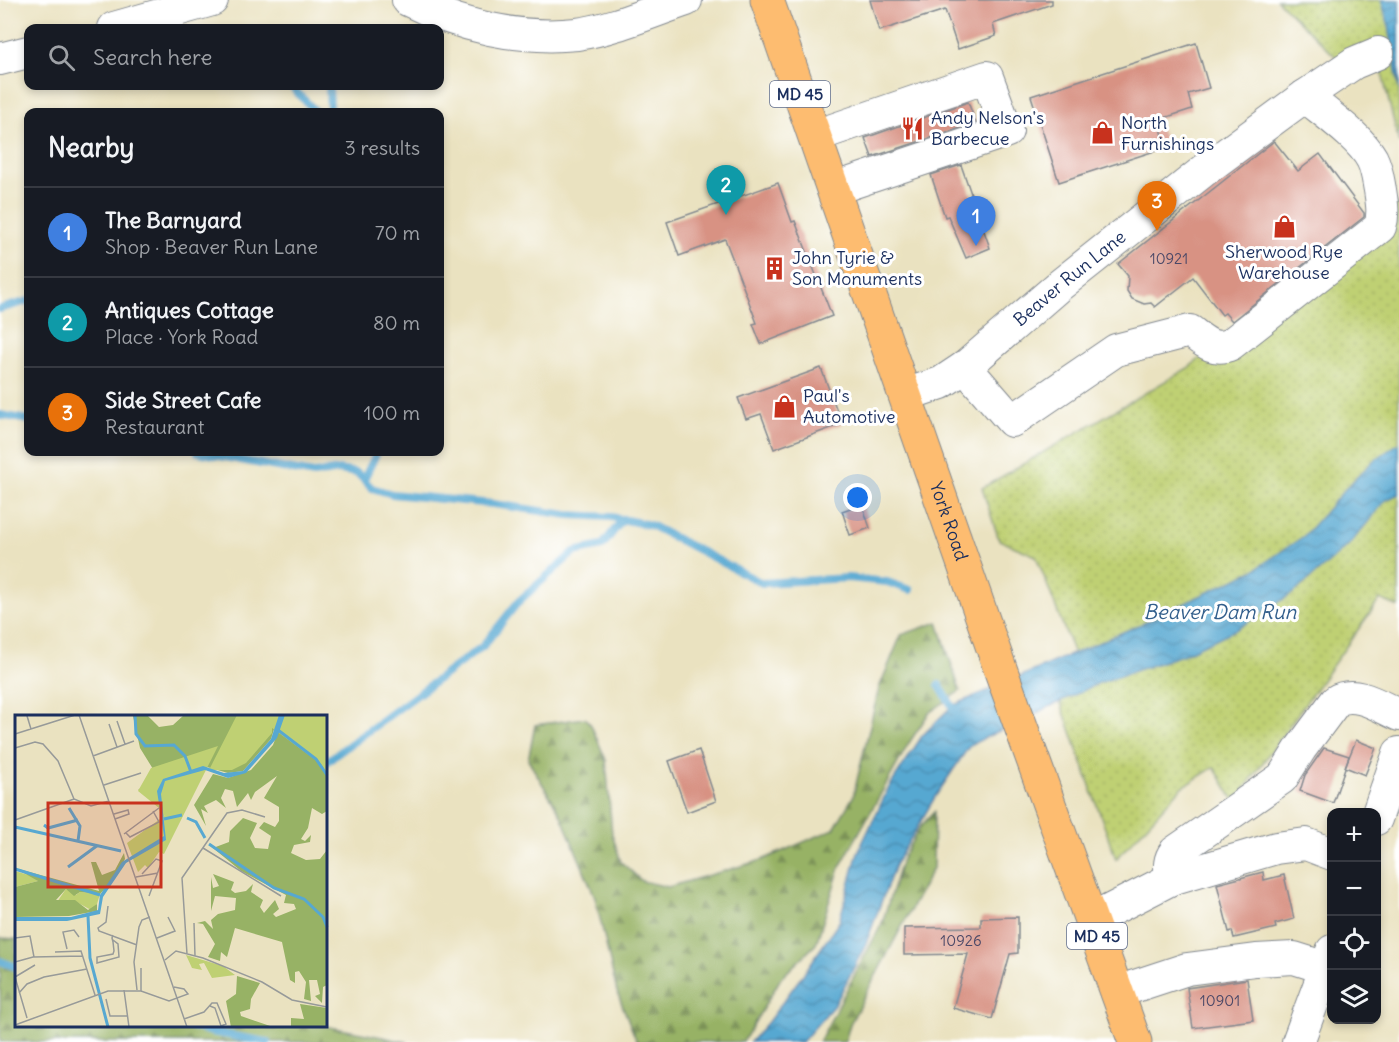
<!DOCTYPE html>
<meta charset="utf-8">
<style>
:root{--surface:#171b24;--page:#242831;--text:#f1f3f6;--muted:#9ea1a6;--line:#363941;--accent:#8c9099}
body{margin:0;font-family:Delius,sans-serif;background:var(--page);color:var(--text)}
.controls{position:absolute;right:18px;bottom:18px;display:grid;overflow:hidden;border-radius:12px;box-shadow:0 3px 9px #0003}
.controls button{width:54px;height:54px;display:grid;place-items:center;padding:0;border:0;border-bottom:2px solid var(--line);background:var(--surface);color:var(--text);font:30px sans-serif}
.you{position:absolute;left:858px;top:498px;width:21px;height:21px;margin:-15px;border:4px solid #fff;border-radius:50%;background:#1a73e8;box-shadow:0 0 0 9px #1a73e833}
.badge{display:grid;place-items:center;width:39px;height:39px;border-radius:50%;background:var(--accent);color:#fff;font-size:20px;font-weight:700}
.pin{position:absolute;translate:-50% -50px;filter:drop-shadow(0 2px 3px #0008)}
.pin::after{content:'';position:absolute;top:32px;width:21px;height:18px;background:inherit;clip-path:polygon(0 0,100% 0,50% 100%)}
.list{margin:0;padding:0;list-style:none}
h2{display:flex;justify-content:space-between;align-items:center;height:78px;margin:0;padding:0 24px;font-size:26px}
h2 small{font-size:20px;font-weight:400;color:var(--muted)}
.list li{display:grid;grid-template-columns:39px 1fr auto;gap:18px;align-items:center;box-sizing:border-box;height:90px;padding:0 24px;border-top:2px solid var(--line)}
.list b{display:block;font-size:22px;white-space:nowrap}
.list p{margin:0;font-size:20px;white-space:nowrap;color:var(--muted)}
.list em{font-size:20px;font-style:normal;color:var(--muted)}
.icon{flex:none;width:33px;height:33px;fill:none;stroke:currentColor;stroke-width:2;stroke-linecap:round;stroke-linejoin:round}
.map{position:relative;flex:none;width:1399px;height:1042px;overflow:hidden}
.search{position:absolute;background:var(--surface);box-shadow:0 3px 9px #0003;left:24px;top:24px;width:420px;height:66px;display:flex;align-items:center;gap:15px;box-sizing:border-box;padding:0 21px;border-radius:12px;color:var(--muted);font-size:22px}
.panel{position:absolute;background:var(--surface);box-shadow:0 3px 9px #0003;left:24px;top:108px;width:420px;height:348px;border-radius:12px}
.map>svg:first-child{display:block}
.forest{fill:url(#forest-firs);stroke:#597062;stroke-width:1.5}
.park{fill:url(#park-dots);stroke:#6d8068;stroke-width:1.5}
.water{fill:url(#water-waves);stroke:#396c98;stroke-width:1.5}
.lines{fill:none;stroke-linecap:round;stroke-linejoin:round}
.stream{stroke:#57a8d1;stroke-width:8}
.building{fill:#d89283}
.minor-casing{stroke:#82888f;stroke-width:34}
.major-casing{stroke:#82888f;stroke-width:35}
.minor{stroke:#fff;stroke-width:32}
.major{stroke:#fdbc70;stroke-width:33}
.labels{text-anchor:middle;stroke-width:6;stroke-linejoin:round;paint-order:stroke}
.number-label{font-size:15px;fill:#4a4867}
.shield{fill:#fff;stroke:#5f6d8e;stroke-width:1.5}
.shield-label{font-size:16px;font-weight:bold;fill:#1b2f5e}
.poi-label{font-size:18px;fill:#1b2f5e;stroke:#fff;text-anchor:start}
.street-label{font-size:18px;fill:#1b2f5e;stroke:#fff}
.water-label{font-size:20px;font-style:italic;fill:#335f8c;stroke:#fff}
.inset-river{fill:none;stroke:#57a8d1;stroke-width:3}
.inset-road{fill:none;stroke:#979a99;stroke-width:1.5}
.view{fill:#c8321e;fill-opacity:0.15;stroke:#c8321e;stroke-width:3}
.inset-edge{fill:none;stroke:#1b2f5e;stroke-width:3}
</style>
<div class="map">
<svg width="1399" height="1042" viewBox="0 0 1399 1042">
<defs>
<pattern id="forest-firs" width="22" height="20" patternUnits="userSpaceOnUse" patternTransform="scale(1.5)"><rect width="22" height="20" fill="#97b265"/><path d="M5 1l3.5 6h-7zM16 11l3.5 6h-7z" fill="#7a9156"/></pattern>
<pattern id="park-dots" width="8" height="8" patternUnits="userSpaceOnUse" patternTransform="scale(1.5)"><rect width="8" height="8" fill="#bfd073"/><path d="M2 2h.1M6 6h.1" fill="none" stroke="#a4b366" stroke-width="1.8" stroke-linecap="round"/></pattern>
<pattern id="water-waves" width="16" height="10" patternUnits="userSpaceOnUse" patternTransform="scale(1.5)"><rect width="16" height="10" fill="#57a8d1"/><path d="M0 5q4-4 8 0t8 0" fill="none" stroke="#4789ad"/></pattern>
</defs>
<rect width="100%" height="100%" fill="#fff"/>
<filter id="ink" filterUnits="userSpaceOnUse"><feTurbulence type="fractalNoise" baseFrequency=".0167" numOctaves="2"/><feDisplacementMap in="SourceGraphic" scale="12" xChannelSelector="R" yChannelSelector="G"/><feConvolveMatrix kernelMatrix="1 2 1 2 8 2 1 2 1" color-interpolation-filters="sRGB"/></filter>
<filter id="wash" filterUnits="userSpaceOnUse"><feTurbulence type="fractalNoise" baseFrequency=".008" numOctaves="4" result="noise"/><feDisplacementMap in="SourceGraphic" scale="24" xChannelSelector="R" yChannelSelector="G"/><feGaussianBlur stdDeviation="1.35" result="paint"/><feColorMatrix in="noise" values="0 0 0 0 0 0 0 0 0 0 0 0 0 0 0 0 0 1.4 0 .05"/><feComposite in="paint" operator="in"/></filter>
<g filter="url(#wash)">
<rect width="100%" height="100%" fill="#eae2c0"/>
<g class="forest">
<path d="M938 622 960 691 929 713 909 743 840 867 816 944 781 978 743 1042H637L617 992 595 897 560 813 528 760 535 725 585 718 591 725 606 760 612 834 621 862 642 881 668 887 762 860 834 829 853 797 879 688 901 635Z"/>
<path d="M934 812 933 868 850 1024 845 1042H819L882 923 902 859 920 827Z"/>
<path d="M0 938 16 939V1026H325L408 1042H0Z"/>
</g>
<g class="park">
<path d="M1277 0H1399V143L1378 57 1340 61Z"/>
<path d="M1399 203V607L1380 599 1235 802 1214 767 1181 788 1116 859 1058 695 1084 680 1036 556 999 540 982 488 1188 368Z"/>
</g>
<g class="water">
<path d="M1381 0H1399V90L1389 26Z"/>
<path d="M1399 443V494L1386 500 1350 544 1295 592 1237 629 1182 655 1099 683 970 745 935 797 895 865 865 946 835 1004 802 1042H750L768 1022 807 969 839 922 858 852 888 789 922 736 952 706 1146 622 1254 570 1304 536 1346 488 1373 461Z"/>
</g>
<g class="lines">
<g class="stream">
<path d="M291 86 316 112"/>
<path d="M329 86 330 112"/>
<path d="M0 309 28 301"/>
<path d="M0 415 28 420"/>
<path d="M198 452 314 474 339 470 357 473 372 488 392 494 493 504 568 515 611 517 650 525 762 583 848 578 887 582 910 590"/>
<path d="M364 479 377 452"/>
<path d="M939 685 957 714"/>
<path d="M326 762 483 646 519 601 574 552 602 546 623 519"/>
<path d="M0 961 16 967"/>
<path d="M190 1026 211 1032 267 1042"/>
</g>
</g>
<g id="blocks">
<g class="building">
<path d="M870 0H1052V4L993 24 996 36 958 49 945 10 879 31Z"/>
<path d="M1196 43 1209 88 1188 94 1192 109 1158 120 1167 147 1059 182 1031 96Z"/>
<path d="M968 102 976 123 872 157 865 138Z"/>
<path d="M1274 141 1298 171 1320 154 1364 213V217L1232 321 1225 313 1222 315 1193 277 1155 307 1151 303 1144 304 1132 299 1127 291 1128 276 1118 264Z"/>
<path d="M961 165 990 248 966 258 948 216 945 217 931 175Z"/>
<path d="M778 183 792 222 795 221 832 316 761 344 753 324 757 323 725 239 679 256 667 222Z"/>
<path d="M821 368 842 424 774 449 761 414 746 419 738 398Z"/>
<path d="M862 504 870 528 850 535 842 511Z"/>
<path d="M1356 740 1376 748 1365 775 1345 767Z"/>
<path d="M1324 748 1349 756 1333 803 1300 791 1305 775Z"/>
<path d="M699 750 716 801 687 812 669 761Z"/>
<path d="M1263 872 1264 880 1284 875 1294 919 1275 924 1276 928 1234 938 1232 931 1229 932 1217 884Z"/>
<path d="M1018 917V953L1010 954 992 1019 953 1008 968 954 904 955V928L981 927V918Z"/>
<path d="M1247 979 1253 1020 1193 1028 1187 988Z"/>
</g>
</g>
</g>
<g filter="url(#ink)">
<use href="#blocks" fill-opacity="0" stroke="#82888f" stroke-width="1.5"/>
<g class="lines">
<defs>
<g id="minor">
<path d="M408 0C459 26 519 40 577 34 610 30 653 11 686 0"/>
<path d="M114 28 212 0"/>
<path d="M0 59 28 52"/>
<path d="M815 136 987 77 1007 131 833 189"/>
<path d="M965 367 1012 421 1116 350 1190 331C1203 341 1214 352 1231 344L1380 227C1384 214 1382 203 1380 190 1378 180 1377 169 1372 159 1360 137 1325 113 1305 96"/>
<path id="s1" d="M905 395 941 383 965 367 1060 285 1206 169 1305 96 1354 63 1378 53"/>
<path d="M1376 819 1399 753"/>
<path d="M1171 879C1170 868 1168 861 1175 852L1282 778 1301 748 1336 701C1355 689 1381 707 1399 715"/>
<path d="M1091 920 1171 879 1276 848 1306 844 1332 854"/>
<path d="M1117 992 1187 969 1256 960 1294 958 1326 968"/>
<path d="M1298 1042 1332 951"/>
</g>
<g id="major">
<path id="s2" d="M767 0 1002 674 1135 1042"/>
</g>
</defs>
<use href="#minor" class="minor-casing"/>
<use href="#major" class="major-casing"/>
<use href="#minor" class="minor"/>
<use href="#major" class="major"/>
</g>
</g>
<defs>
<symbol id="restaurant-bare" viewBox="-9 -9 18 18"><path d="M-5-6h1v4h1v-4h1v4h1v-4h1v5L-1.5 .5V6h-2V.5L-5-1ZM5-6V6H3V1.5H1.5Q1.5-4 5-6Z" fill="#c8321e" stroke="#fff" stroke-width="2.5" paint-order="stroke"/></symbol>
<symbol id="shop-bare" viewBox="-9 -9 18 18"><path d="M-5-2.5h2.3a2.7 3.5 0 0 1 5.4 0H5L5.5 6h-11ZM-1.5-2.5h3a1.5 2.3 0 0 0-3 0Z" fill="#c8321e" stroke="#fff" stroke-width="2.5" paint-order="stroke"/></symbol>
<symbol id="building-bare" viewBox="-9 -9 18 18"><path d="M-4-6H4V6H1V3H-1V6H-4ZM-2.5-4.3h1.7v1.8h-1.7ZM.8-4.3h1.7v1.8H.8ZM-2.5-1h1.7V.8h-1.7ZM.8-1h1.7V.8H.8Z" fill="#c8321e" stroke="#fff" stroke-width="2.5" paint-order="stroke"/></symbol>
</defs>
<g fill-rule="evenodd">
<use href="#restaurant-bare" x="896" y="112" width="33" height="33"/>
<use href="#shop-bare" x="1086" y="116" width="33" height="33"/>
<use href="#shop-bare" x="1268" y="210" width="33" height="33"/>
<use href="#building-bare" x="758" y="252" width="33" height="33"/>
<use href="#shop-bare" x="768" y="390" width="33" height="33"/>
</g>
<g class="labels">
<g class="number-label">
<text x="1169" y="264">10921</text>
<text x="961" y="946">10926</text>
<text x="1220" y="1006">10901</text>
</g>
<g class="shield">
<rect x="770" y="81" width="60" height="26" rx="4.5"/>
<rect x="1067" y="923" width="60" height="26" rx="4.5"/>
</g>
<g class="shield-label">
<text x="800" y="100">MD 45</text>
<text x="1097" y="942">MD 45</text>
</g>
<g class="poi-label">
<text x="931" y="124">Andy Nelson's<tspan x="931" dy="21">Barbecue</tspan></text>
<text x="1121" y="129">North<tspan x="1121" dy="21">Furnishings</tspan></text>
<text x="1284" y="258" text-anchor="middle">Sherwood Rye<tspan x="1284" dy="21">Warehouse</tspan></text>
<text x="792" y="264">John Tyrie &amp;<tspan x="792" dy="21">Son Monuments</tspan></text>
<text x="803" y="402">Paul's<tspan x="803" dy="21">Automotive</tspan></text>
</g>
<g class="street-label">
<text dy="6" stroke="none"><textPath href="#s1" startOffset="204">Beaver Run Lane</textPath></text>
<text dy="6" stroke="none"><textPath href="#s2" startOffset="552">York Road</textPath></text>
</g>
<g class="water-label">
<text x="1220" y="619">Beaver Dam Run</text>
</g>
</g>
<g transform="translate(15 715)">
<rect width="312" height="312" fill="#eae2c0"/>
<path d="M0 156 20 162 23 166 0 172ZM51 174 61 180 65 177 85 179 82 189 76 195 58 185 42 187Z" fill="#bfd073"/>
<path d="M132 0 144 12 158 10 169 0H248L261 8 256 24 228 56 213 58 192 52 130 76 123 75 135 66 138 54 125 33 118 1ZM312 0V96L307 99 297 93 293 113 286 124 290 126 296 120 295 127 279 130 276 138 291 145 305 144 312 135V270L308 272 307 288 300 281 305 279 302 265H294L296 286 289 284 291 267 284 256 280 257V268L275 265 267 227 220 213 212 242 206 237 205 246 193 242 200 229 188 209 182 208 190 206 198 214 196 205 203 199 220 195 221 183 200 181 196 196V162L198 173 204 171 198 159 219 167 216 175 220 178 231 176 238 169 236 177 248 185 245 192 249 198 260 185 264 194 258 199 261 202 281 194 279 189 269 188 271 180 226 156 198 133 214 127 215 116 228 103 242 108 235 123 240 133 253 134 256 121 244 113 249 107 260 112 264 106V92L249 83 262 61 240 77 236 85 233 78 222 92 218 76 210 74 206 83 211 93 201 85 189 91 193 98 186 94 191 111 179 90 198 59 213 63 236 55 258 30 266 9ZM109 138 110 144 99 164 85 179 65 177 59 181 51 174 41 185H60L73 195 82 189V196L54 201 0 202V172L23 166 0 153 84 176 76 147H81L87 160 100 155ZM222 261 245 268 236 284 235 294 225 297 226 301 258 312H216L211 286 221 279ZM285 289 312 293V312H276V303L289 304Z" fill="#97b265"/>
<path d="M171 240 208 251 220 260 197 263 189 248 184 249 187 255 177 253Z" fill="#bfd073"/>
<path d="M222 0H312V58L306 49 257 13V18L231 48 217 55H194ZM203 31 149 139 144 137 133 153 130 150 123 157 112 128 152 99 146 103 144 93 123 76 136 53Z" fill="#bfd073"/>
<path d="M264 0H270L262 23 231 58 213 63 190 55 150 66 146 79 151 125 111 148 88 182 85 199 52 206H0V202H56L83 195 85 180 107 147 149 121 142 76 148 64 188 51 209 58 228 56 256 24Z" fill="#57a8d1"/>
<path class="inset-river" d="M120 0 121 19 130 31 159 30 170 41 176 57M263 15 301 44 312 60M54 93 65 111 63 126M172 103 181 107 190 123M149 104 167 100M29 110 33 113 63 105M0 112 106 136M194 129 259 173 289 184 308 202 312 212M53 152 83 130M0 154 85 180M73 201 75 243 93 312"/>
<path class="inset-road" d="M64 0 172 312M102 6 110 29M14 7 12 1 16 14M94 9 102 32M0 19 60 0M0 33 20 27 28 29 43 46 59 84 76 91 94 86M78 41 119 26M89 70 126 58M99 99 113 95 114 99 100 104M0 105 59 84M111 118 115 122 144 107 138 96M109 119 144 93M188 133 266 181M127 159 141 144 147 146 134 181M121 162 143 158M93 191 91 207 83 213 84 216 122 230M179 208 180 241M98 220 97 223 98 227 99 236 98 239 82 242V248L104 242 103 229 98 225M0 223 15 221 19 242M142 223 160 216 153 202M52 234 48 217 59 215 64 222M40 237 66 236 80 280M172 239 167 163 212 98 227 95 250 102M150 245 161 236 188 243 247 267 277 285 312 292M0 247 18 242 68 241M126 253V276M0 262 12 303M0 262 20 250M109 275 114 312M122 275 119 247 124 212 127 205 135 202M4 278 12 269 29 262 72 254M91 284 95 301H113M169 304 189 297 197 288H202L211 309 206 311 200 293 195 291M0 310 93 276H126L154 286 173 279 169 274 159 272"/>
<path class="view" d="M33 88H146V172H33Z"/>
<rect width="312" height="312" class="inset-edge"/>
</g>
</svg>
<div class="controls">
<button>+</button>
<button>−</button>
<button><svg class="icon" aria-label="locate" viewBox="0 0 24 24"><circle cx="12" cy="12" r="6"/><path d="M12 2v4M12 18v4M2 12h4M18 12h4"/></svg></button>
<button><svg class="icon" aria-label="layers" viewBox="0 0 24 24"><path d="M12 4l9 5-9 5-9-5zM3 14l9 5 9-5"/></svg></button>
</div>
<div class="you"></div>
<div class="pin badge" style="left:976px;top:246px;background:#3f7fe0">1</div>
<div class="pin badge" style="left:726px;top:215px;background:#0f9aa8">2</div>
<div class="pin badge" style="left:1157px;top:231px;background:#e8710a">3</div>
<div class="search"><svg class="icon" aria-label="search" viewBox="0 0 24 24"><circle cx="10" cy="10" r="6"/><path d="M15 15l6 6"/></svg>Search here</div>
<section class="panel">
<h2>Nearby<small>3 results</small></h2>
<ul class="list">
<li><span class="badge" style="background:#3f7fe0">1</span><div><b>The Barnyard</b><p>Shop · Beaver Run Lane</p></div><em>70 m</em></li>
<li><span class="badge" style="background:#0f9aa8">2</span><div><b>Antiques Cottage</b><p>Place · York Road</p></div><em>80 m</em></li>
<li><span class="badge" style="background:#e8710a">3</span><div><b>Side Street Cafe</b><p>Restaurant</p></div><em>100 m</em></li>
</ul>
</section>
</div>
